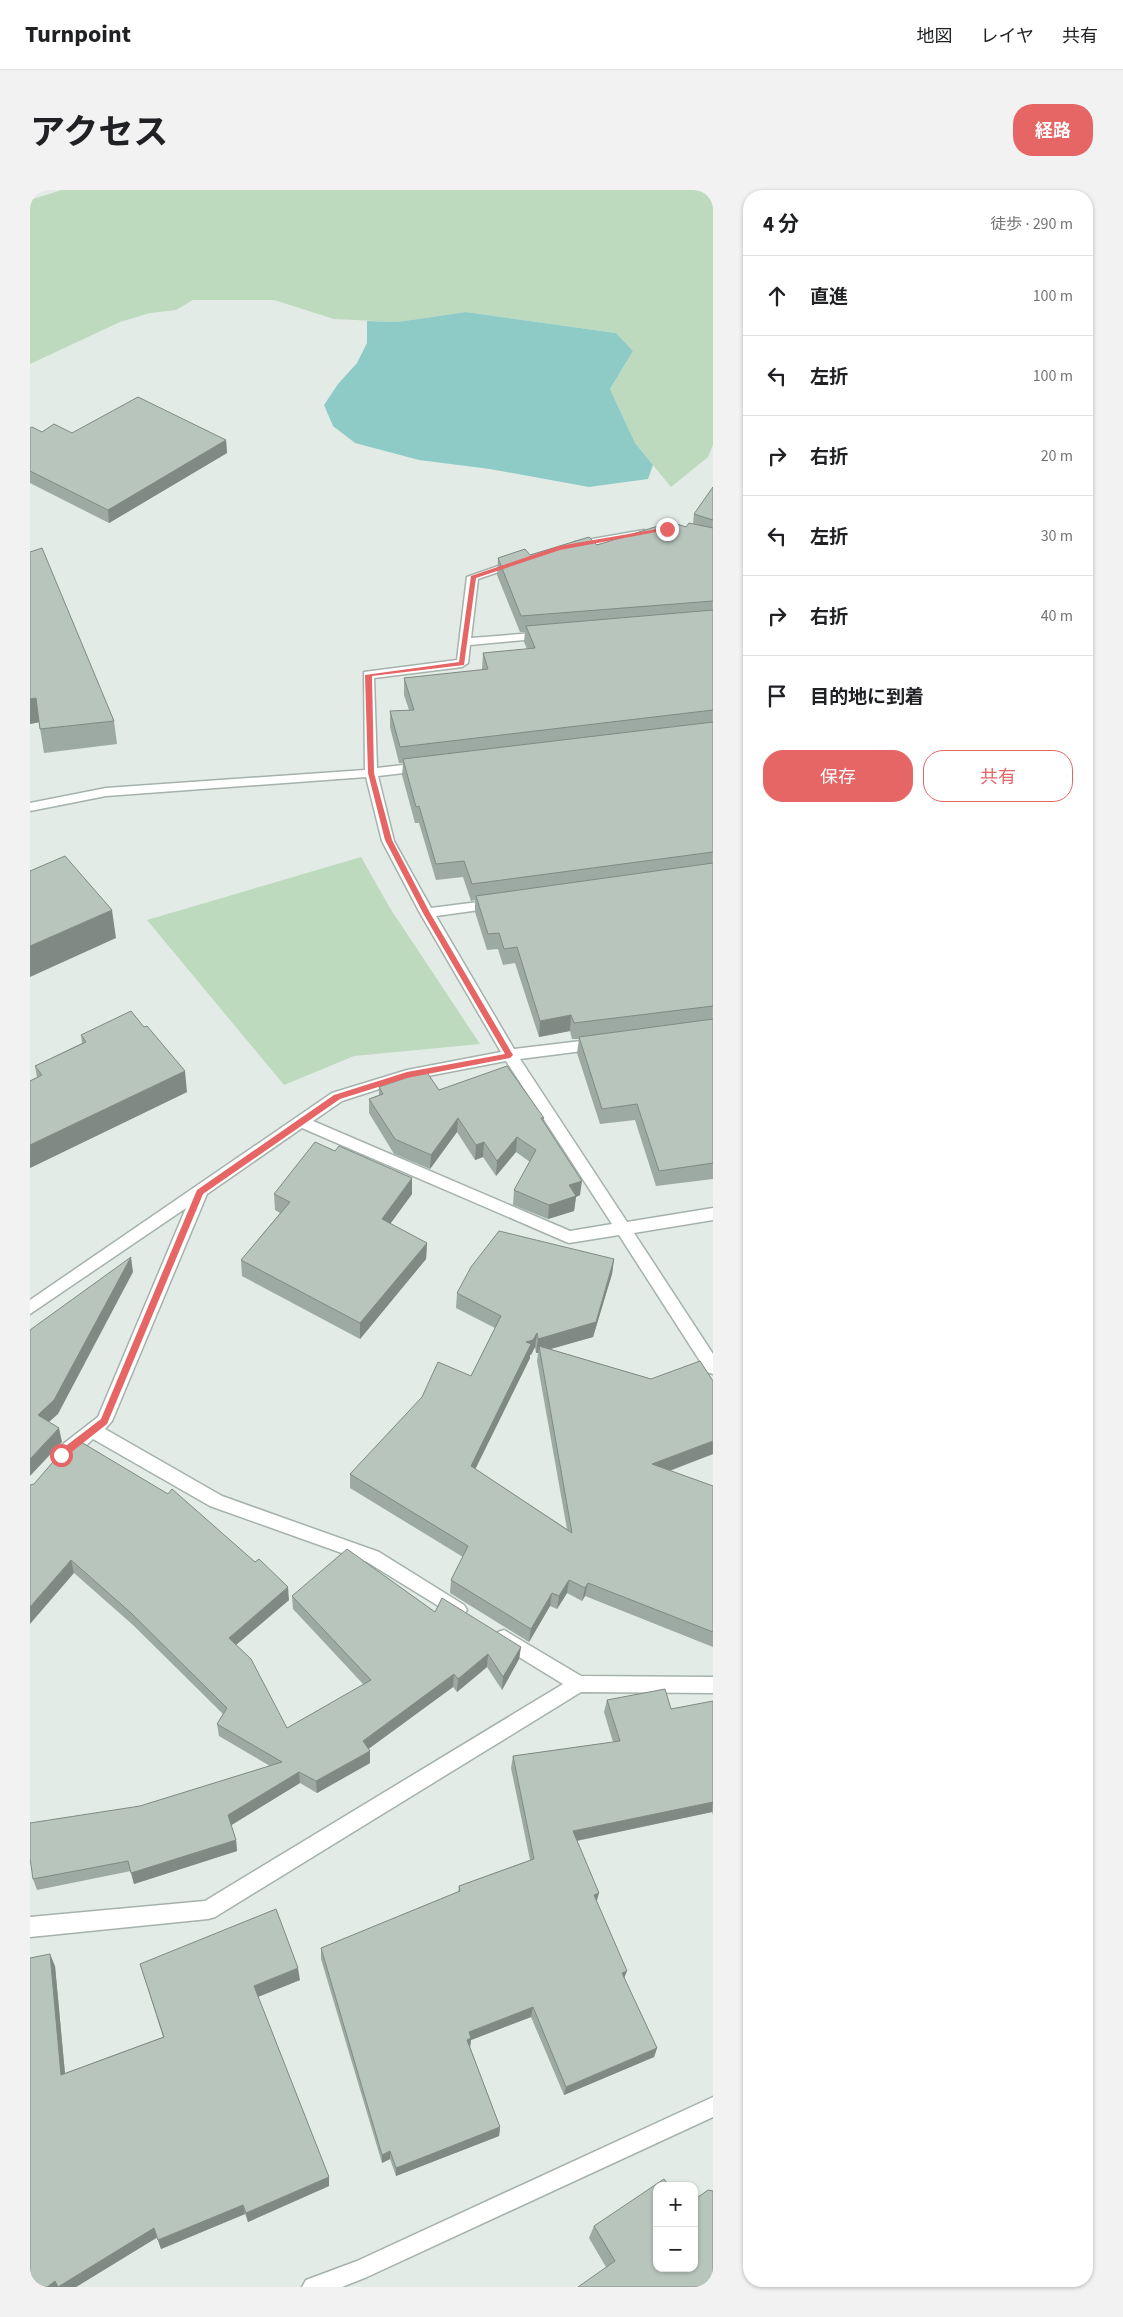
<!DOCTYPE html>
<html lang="ja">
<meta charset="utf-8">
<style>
:root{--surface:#fff;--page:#f2f2f2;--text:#202124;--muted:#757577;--line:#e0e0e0;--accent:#e66665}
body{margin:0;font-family:"Source Sans 3","Noto Sans JP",sans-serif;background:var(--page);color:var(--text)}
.controls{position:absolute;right:15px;bottom:15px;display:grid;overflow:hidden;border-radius:10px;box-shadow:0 1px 4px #0004}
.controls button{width:45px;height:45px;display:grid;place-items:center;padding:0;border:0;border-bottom:1px solid var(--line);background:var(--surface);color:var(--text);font:25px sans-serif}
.stop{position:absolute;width:15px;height:15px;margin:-11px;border:4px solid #e66665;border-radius:50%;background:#fff}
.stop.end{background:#e66665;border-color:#fff;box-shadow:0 1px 5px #0008}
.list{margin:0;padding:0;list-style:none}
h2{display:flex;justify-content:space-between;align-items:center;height:65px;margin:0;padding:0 20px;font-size:21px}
h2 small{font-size:16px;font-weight:400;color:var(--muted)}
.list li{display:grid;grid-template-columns:32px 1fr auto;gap:15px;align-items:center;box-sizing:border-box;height:80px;padding:0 20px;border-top:1px solid var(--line)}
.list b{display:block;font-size:19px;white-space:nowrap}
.list em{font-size:16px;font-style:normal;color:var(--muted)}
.actions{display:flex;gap:10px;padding:15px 20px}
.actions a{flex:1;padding:11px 0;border:1px solid var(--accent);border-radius:20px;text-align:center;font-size:18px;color:var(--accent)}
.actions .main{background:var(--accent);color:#fff}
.icon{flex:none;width:28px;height:28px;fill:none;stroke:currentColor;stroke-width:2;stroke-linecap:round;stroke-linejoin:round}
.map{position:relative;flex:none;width:683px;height:2097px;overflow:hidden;border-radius:20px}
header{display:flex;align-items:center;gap:30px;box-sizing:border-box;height:70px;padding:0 25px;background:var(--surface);border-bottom:1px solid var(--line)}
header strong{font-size:24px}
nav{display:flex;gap:28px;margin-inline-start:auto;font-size:18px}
.intro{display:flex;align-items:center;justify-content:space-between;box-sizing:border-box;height:120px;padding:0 30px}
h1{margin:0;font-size:35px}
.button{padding:12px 22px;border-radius:20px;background:var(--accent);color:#fff;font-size:18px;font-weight:700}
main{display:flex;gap:30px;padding:0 30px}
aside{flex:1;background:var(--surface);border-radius:20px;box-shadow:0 1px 4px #0004}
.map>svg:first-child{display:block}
.green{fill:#bddabe}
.water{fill:#8fcbc6}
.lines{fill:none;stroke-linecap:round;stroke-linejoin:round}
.minor-casing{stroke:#a5b2ab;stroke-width:3}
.minor{fill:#fff;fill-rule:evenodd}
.wall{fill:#9da9a3;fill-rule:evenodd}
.shaded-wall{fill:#808a84}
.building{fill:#b7c5bd;stroke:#808a84}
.route{fill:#e66665}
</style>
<header>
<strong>Turnpoint</strong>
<nav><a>地図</a><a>レイヤ</a><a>共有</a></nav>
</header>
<div class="intro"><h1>アクセス</h1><a class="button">経路</a></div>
<main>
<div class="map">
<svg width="683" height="2097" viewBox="0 0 683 2097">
<rect width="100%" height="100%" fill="#e2ebe5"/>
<g class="green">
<path d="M32 0H683V255L678 267 641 297 605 253 580 199 603 161 586 143 436 122 367 132 304 129 244 110H163L146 120 120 123 90 132 0 174V10Z"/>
<path d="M331 667 360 718 450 854 324 866 254 895 117 730Z"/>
</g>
<path class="water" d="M436 122 586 143 603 161 580 199 605 253 623 275 618 289 559 297 460 279 389 270 325 253 303 236 294 215 308 194 327 173 337 153V131L367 132Z"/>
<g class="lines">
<defs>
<g id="minor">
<path d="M614 340 619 343 618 345 545 358 540 355 545 352Z"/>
<path d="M485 370 489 371V375L448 389 441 448 516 442 522 445 516 448 440 455 438 473 432 477 344 488 347 578 391 573 397 577 391 581 348 586 364 651 401 718 464 710 471 714 464 718 406 726 484 859 568 849 575 854 568 859 490 869 597 1032 683 1018V1030L604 1043 683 1164V1184L677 1182 589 1045 539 1053 534 1051 272 938 177 1004 82 1231 75 1239 192 1306 349 1362 434 1415 437 1420 434 1425 428 1428 337 1372 180 1316 63 1249C54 1257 41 1272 28 1268L26 1263 28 1258 68 1227 156 1018 0 1124V1110L302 903 377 880 471 862 390 723 352 651 336 587 76 606 0 621V613L76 598 335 580 334 482 427 470 437 387ZM476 871 582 1034 540 1041 283 931 312 911 377 890Z"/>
<path d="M474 1440 551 1486 683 1487V1503L551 1502 185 1727 178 1729 0 1747V1727L175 1711 533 1494 468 1454 465 1448 468 1442Z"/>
<path d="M683 1907V1927L337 2087 312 2097H272L276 2090 327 2071Z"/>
</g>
</defs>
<use href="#minor" class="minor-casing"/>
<use href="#minor" class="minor"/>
</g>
<g class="wall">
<path d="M0 238 12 242 196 250 197 263 79 333 0 293Z"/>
<path d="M683 297V989L626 996 605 930 570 934 547 863 549 849H542L540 841 509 847 485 773 473 775 468 759 457 760 445 722V710L441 711 433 687 406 690 389 633H385L372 585 373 573H369L360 537V521L379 520 374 505V488L452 480 453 463 497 459 494 452 495 442H490L467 385 468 368 500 365 567 355 656 337 663 334 664 324Z"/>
<path d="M0 362 84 531 87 554 14 563 9 532 0 534Z"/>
<path d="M51 845 157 902 0 978V891L7 887 5 876 52 853Z"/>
<path d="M349 897 409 900 514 928V932L550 1005 546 1007 544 1021 518 1029 483 1015 484 1000 500 972 486 962 466 986 453 967 445 970 427 942 400 979 364 964 339 923V909L349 905Z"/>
<path d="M244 1004H382L360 1034 397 1053 396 1069 330 1149 212 1086 211 1070 250 1023 245 1020Z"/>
<path d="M584 1069 582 1084 563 1147 520 1159 621 1189 683 1191V1264L640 1281 683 1296V1457L555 1406 552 1411 537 1403 527 1419 520 1416 499 1452 420 1403 421 1390 433 1367 320 1298V1284L441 1186 465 1138 426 1118 427 1103ZM505 1157 506 1163H508L507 1171 537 1339 445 1279 500 1168V1165H501Z"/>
<path d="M0 1295 259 1410 206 1455 257 1538 334 1495 263 1419 262 1406 405 1422 491 1457 489 1469 472 1500 457 1477 427 1502 423 1497 338 1559 340 1561V1573L287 1603 270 1593 201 1635 206 1650 207 1661 104 1694 101 1681 7 1700 3 1689 110 1616 240 1576 189 1546 187 1534 193 1524 103 1435 44 1383Z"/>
<path d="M577 1510 641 1519 683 1511V1625L682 1622 547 1651 567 1713 594 1788 627 1858 624 1867 534 1905 501 1827 441 1850 440 1857 470 1937 469 1946 366 1986 360 1969 352 1973 291 1769V1758L428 1702 429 1696 500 1670 481 1578 483 1566 583 1552 574 1522Z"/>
<path d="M110 1774 270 1790 228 1807 299 1996 218 2032 215 2024 131 2059 127 2047 46 2097H0L25 1776 35 1883 133 1847Z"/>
<path d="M564 2036 627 2078 576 2077 559 2048Z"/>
</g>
<g class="shaded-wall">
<path d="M196 250 197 263 79 333 78 320Z"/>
<path d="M6 508 10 532 0 534V509Z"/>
<path d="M82 720 86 748 0 787V756Z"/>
<path d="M541 825 540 841 509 847 510 831Z"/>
<path d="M155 881 157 902 0 978V955Z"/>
<path d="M428 928 427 942 400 979 401 965Z"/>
<path d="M487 947 486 962 466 986 467 971Z"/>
<path d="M454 952 453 967 445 970 446 955Z"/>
<path d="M382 988V1004L352 1045V1029Z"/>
<path d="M552 991 550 1005 546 1007 544 1021 518 1029 519 1015 539 995Z"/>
<path d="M397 1053 396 1069 330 1149V1133Z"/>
<path d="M101 1067 103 1082 28 1224 11 1239 8 1225Z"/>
<path d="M584 1069 582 1084 563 1147 510 1162 509 1156 508 1163H506L508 1149Z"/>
<path d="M507 1143 505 1157 501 1165H500V1168L440 1290 441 1276 496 1152Z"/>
<path d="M29 1238 32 1252 0 1286V1269Z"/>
<path d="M683 1251V1264L619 1288 622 1274Z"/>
<path d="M41 1370 44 1383 0 1434V1417Z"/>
<path d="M539 1390 537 1403 527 1419 529 1406Z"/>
<path d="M558 1393 555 1406 552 1411 555 1398Z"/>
<path d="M258 1397 259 1410 200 1460 199 1448Z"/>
<path d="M522 1403 520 1416 499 1452 501 1439Z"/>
<path d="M491 1457 489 1469 472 1500 473 1487Z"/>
<path d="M458 1464 457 1477 427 1502 428 1489Z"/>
<path d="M424 1484 423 1497 333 1563V1551Z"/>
<path d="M340 1561V1573L287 1603 286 1591Z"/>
<path d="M269 1582 270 1593 200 1636 198 1625Z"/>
<path d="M683 1612 682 1622 540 1652 543 1641Z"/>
<path d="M206 1650 207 1661 104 1694 101 1683Z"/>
<path d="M569 1703 566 1714 564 1705Z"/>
<path d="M20 1764 25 1776 36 1895 31 1885Z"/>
<path d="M268 1778 270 1790 225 1808 224 1796Z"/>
<path d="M597 1781 593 1791 592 1783Z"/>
<path d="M503 1817 501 1827 441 1850 440 1858 436 1859 439 1842Z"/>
<path d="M627 1858 624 1867 534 1905 536 1897Z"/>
<path d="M470 1937 469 1946 366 1986V1978Z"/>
<path d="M360 1961V1969L352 1973V1965Z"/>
<path d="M299 1987V1996L218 2032 216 2023Z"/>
<path d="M213 2015 215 2024 131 2059 128 2050Z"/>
<path d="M124 2038 128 2047 46 2097H17L25 2091Z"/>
</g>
<g class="building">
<path d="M108 207 196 250 78 320 0 281V238L2 237 12 242 24 234 42 243Z"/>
<path d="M683 297V330L664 324Z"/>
<path d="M641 332 656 337 659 333 683 338V411L491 426 468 368 495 359 500 365 559 347 567 355Z"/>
<path d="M12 358 84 531 10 539 6 508 0 509V362Z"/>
<path d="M683 420V520L370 557 360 521 384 520 374 488 458 479 453 463 505 458 496 436Z"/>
<path d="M683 532V662L442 694 434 671 406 674 389 616 386 617 373 569Z"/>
<path d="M35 666 82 720 0 756V681Z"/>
<path d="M683 673V816L544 833 541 825 510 831 487 757 474 759 469 743 458 744 446 706Z"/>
<path d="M101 821 114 837 117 836 155 881 0 955V891L12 885 5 876 56 852 51 845Z"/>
<path d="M683 829V973L629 981 607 914 572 919 549 847Z"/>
<path d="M477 876 514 928H511L552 991 539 995 546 1006 519 1015 484 1000 506 960 487 947 467 971 454 952 446 955 428 928 401 965 365 949 339 909 353 904 349 897 396 881 409 900Z"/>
<path d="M285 952 305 961 309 956 382 988 352 1029 397 1053 330 1133 211 1070 260 1012 244 1004Z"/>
<path d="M469 1041 584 1069 566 1132 508 1149 507 1143 503 1150 496 1152 501 1154 441 1276 542 1343 509 1156 621 1189 670 1171 683 1191V1251L622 1274 683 1296V1442L558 1393 555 1398 539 1390 529 1406 522 1403 501 1439 421 1390 438 1356 320 1284 392 1207 408 1172 441 1186 471 1126 427 1103 441 1077Z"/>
<path d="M101 1067 24 1210 8 1225 29 1238 0 1269V1140Z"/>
<path d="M46 1249 138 1304 142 1299 225 1372 229 1369 258 1397 199 1448 221 1469 257 1538 341 1490 262 1406 317 1359 405 1422 412 1408 491 1457 473 1487 458 1464 428 1489 424 1484 333 1551 340 1561 286 1591 269 1582 198 1625 206 1650 101 1683 98 1671 3 1689 0 1668V1633L110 1616 252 1572 187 1534 197 1518 101 1423 41 1370 0 1417V1295L4 1294 35 1258Z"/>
<path d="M635 1499 641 1519 683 1511V1612L543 1641 569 1703 564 1705 597 1781 592 1783 627 1858 536 1897 503 1817 439 1842 441 1848 437 1850 470 1937 366 1978 360 1961 352 1965 291 1758 430 1701 429 1696 504 1669 483 1566 590 1551 577 1510Z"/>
<path d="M246 1719 268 1778 224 1796 299 1987 216 2023 213 2015 128 2050 124 2038 28 2097 25 2091 17 2097H0V1768L20 1764 31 1885 134 1847 110 1774Z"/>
<path d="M634 1989 639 1996H627V2078H664V2010L678 2000 683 2001V2097H548L585 2071 564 2036Z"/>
</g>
<path class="route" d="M639 337 637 340 530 360 446 388 434 475 342 486 344 583 362 650 400 723 483 865 480 868 377 888 310 909 173 1004 77 1234 34 1268H28V1262L71 1229 167 1000 304 905 377 882 475 864 393 723 355 650 338 583 335 485 429 472 441 386 529 356Z"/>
</svg>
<div class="controls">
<button>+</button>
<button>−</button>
</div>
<div class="stop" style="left:31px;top:1265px"></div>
<div class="stop end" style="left:637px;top:339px"></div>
</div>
<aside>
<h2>4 分<small>徒歩 · 290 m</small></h2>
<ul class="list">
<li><svg class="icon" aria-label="ahead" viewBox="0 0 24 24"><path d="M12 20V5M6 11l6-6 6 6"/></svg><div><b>直進</b></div><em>100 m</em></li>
<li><svg class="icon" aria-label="left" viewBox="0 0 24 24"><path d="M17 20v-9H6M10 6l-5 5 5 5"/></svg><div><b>左折</b></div><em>100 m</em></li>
<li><svg class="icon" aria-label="right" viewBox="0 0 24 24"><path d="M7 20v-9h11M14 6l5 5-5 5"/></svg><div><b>右折</b></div><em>20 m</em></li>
<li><svg class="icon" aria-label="left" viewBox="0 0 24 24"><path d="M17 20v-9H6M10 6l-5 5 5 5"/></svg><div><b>左折</b></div><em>30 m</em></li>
<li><svg class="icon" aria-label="right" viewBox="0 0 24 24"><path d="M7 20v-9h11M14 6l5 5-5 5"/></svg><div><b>右折</b></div><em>40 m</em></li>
<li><svg class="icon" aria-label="arrive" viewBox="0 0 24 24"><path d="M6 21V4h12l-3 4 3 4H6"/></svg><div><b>目的地に到着</b></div></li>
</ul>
<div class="actions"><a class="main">保存</a><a>共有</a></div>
</aside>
</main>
